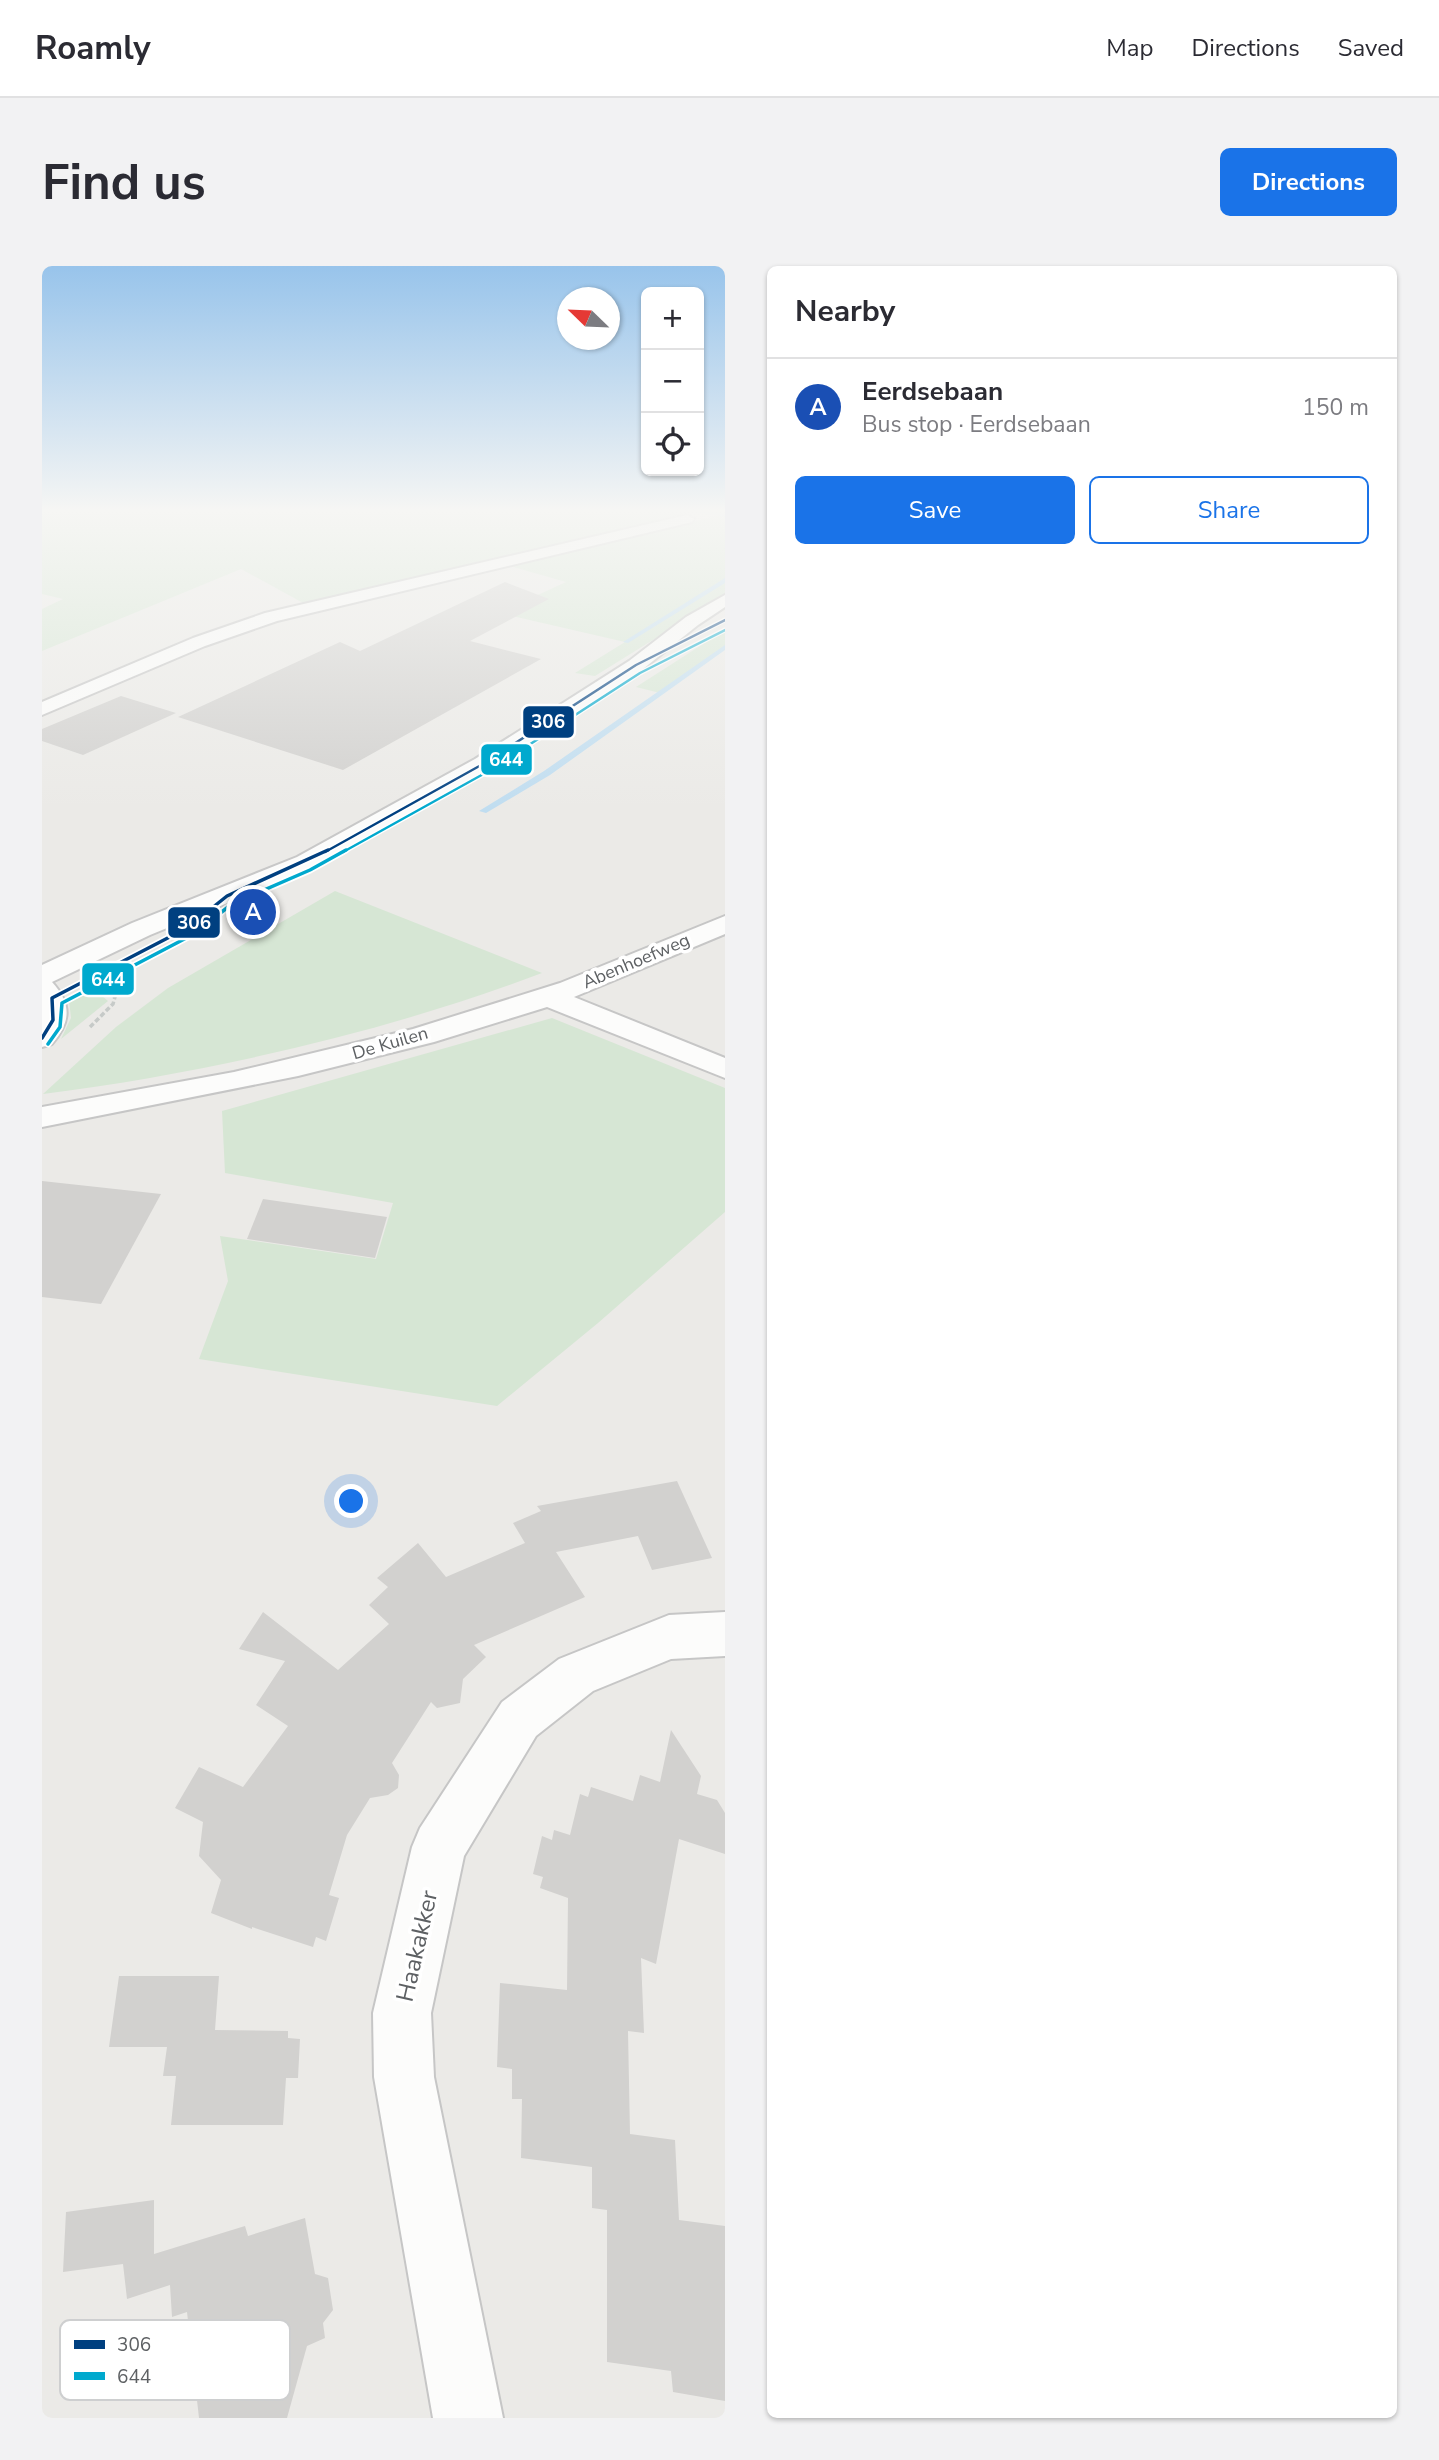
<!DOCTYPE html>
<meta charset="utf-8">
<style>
:root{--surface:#fff;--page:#f2f2f3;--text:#2b2b33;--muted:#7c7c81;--line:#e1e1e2;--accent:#1a73e8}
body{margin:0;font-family:"Nunito Sans",sans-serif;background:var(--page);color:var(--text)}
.controls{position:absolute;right:21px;top:21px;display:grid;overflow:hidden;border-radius:10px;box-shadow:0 2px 5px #0004}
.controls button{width:63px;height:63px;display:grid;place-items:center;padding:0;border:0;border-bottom:2px solid var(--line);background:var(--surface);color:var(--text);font:35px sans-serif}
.compass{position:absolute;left:515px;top:21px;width:63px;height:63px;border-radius:50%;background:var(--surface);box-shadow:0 2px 5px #0004;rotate:293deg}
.you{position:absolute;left:310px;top:1236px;width:24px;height:24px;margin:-18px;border:5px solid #fff;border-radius:50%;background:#1a73e8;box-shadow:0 0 0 10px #1a73e833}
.badge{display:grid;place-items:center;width:46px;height:46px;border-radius:50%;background:var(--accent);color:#fff;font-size:23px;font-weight:700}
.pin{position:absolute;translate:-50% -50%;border:4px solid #fff;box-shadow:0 2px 7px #0006}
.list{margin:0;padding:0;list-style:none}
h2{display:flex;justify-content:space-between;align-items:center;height:91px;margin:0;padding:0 28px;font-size:30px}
h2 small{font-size:23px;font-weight:400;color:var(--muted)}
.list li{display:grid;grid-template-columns:46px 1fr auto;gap:21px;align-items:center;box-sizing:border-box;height:98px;padding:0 28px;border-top:2px solid var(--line)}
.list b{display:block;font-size:26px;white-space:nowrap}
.list p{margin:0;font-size:23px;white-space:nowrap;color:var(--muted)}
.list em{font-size:23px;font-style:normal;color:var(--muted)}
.actions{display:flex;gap:14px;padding:21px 28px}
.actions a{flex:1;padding:16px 0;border:2px solid var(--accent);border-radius:10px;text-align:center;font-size:24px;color:var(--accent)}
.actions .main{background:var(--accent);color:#fff}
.icon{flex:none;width:38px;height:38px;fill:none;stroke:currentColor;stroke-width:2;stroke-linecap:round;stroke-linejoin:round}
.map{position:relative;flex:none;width:683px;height:2152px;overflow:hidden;border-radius:10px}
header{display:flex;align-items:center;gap:42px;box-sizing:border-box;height:98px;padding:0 35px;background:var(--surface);border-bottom:2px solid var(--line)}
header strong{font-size:33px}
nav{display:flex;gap:38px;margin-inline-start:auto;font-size:24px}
.intro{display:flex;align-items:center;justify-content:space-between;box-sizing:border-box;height:168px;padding:0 42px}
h1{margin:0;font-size:49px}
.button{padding:18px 32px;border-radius:10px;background:var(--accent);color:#fff;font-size:24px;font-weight:700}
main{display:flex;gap:42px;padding:0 42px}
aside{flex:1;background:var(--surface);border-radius:10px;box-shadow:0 2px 5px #0004}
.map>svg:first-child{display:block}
.green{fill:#d6e6d4}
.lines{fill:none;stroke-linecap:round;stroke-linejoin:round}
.stream{fill:#c0ddf0;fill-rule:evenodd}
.building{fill:#d2d1cf}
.minor-casing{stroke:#c6c6c6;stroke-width:4}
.secondary-casing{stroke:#c8c8c8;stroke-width:4}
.path{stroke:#c6cac8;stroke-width:3.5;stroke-dasharray:5 2.5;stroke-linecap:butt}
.minor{fill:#fcfcfb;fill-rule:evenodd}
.secondary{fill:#fcfcfb;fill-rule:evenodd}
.bus-1-far1-casing{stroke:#fff;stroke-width:5}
.bus-1-casing{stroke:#fff;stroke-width:7}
.bus-2-far1-casing{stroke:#fff;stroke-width:5}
.bus-2-casing{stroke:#fff;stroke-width:7}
.bus-1-far1{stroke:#004080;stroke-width:2.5}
.bus-1{stroke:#004080;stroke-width:3.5}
.bus-2-far1{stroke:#00a9ce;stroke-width:2.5}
.bus-2{stroke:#00a9ce;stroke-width:3.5}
.labels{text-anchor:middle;stroke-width:7;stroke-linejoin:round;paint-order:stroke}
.far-street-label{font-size:18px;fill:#5d6063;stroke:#fff}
.near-street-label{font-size:24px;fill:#5d6063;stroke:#fff}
.key{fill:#fff;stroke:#cecfd0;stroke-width:2}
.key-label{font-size:19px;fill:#5d6063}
.line-badge{stroke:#fff;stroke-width:2.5}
.badge-label{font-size:19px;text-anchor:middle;font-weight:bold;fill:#fff}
</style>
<header>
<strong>Roamly</strong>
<nav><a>Map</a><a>Directions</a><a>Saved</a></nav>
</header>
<div class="intro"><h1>Find us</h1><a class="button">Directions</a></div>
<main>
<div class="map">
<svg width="683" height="2152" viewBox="0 0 683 2152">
<rect width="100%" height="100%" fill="#ebeae7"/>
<g class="green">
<path d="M0 243H681L683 244V329L553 410 533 407 583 376 457 347 524 316 468 300 682 248 654 245 263 338 199 303 0 385V343L21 333 0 328Z"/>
<path d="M683 364V381L618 427 594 421Z"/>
<path d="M293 625 500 707C345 766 165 807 1 828L74 761 126 722Z"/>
<path d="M48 720 66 735 19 773 29 752 27 734Z"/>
<path d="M510 752 683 822V946L556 1057 455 1140 157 1093 186 1015 178 970 334 993 351 937 183 907 180 845Z"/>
</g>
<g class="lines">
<g class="stream">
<path d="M642 243 683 247V251L644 245Z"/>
<path d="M683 312V317L586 377 581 376Z"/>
<path d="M683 379V384L508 509 444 547 437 545 502 505Z"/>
</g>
</g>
<g class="building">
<path d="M463 316 507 333 428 375 499 393 301 504 136 451 298 376 318 385Z"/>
<path d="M79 430 134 447 41 489 0 475V463Z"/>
<path d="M0 915 119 928 59 1038 0 1031Z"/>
<path d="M221 933 345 951 333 992 205 973Z"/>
<path d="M635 1215 670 1292 610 1304 596 1270 514 1286 543 1331 432 1379 444 1391 421 1413 418 1437 395 1442 389 1436 350 1497 357 1509 356 1522 346 1529 328 1532 305 1569 287 1629 297 1632 284 1675 274 1671 271 1681 210 1661V1663L169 1647 179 1614 157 1590 161 1556 133 1542 157 1501 201 1521 246 1460 214 1439 243 1395 197 1383 221 1346 296 1404 347 1358 327 1339 346 1321 335 1312 376 1277 404 1311 483 1277 471 1257 499 1245 495 1240Z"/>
<path d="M629 1464 659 1510 655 1528 675 1534 683 1547V1588L637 1573 614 1698 599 1692 602 1767 586 1765 588 1868 633 1874 637 1954 683 1960V2135L631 2126 629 2105 565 2096V1944L550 1942V1901L479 1892 480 1833H470V1803L455 1801 458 1717 525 1724 526 1632 498 1622 501 1611 491 1608 500 1570 510 1574 512 1564 528 1569 538 1528 546 1531 549 1521 591 1535 598 1509 618 1516Z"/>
<path d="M77 1710H177L173 1764 246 1765V1772L258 1773 256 1812H244L241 1859H129L134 1810H121L125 1781H67Z"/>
<path d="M112 1934V1988L203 1960 206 1970 263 1952 273 2008 286 2012 291 2044 281 2057 283 2072 265 2080 245 2152H157L145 2046 130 2051 128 2019 85 2033 81 1998 21 2006 24 1946Z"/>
</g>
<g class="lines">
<defs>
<g id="minor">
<path d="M645 249 652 253 650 256 235 355 163 380 0 449V436L151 372 223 347Z"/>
<path d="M683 650V668L532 731 683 792V812L505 741 392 776 256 810 0 861V841L192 806 371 763 518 717Z"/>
<path d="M683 1346V1390L629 1393 551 1425 494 1470 422 1590 389 1747 392 1811 461 2152H391L332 1811 331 1747 370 1581 378 1562 460 1436 517 1393 627 1349Z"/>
</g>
<path id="secondary" d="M683 329V341L656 359 601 403 449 503 273 601 108 669 10 716C30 738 29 756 10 778L0 781V699L90 657 255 591 433 493 587 395 644 351Z"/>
</defs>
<use href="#minor" class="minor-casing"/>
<use href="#secondary" class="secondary-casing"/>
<path class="path" d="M48 761 71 738 73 731 57 718"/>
<use href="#minor" class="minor"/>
<use href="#secondary" class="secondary"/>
<defs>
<path id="bus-1-far1" d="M283 586 441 498 594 399 683 354"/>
<path id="bus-1" d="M0 772 11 754 10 732 145 662 185 630 286 584"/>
<path id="bus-2-far1" d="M301 586 445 506 598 407 683 364"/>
<path id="bus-2" d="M6 778 18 761 20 737 150 669 190 638 268 604 304 584"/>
</defs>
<use href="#bus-1-far1" class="bus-1-far1-casing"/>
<use href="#bus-1" class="bus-1-casing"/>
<use href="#bus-2-far1" class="bus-2-far1-casing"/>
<use href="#bus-2" class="bus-2-casing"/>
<use href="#bus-1-far1" class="bus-1-far1"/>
<use href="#bus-1" class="bus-1"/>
<use href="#bus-2-far1" class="bus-2-far1"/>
<use href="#bus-2" class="bus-2"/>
</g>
<linearGradient id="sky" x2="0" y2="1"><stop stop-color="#98c4eb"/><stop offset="0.45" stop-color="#f6f6f4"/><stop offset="1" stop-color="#f6f6f4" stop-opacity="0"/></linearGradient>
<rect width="683" height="544" fill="url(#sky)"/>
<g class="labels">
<g class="far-street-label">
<text transform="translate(594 695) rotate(-23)" y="6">Abenhoefweg</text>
<text transform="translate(348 777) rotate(-16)" y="6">De Kuilen</text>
</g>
<g class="near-street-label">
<text transform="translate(375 1680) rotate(-77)" y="8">Haakakker</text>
</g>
</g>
<rect x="18" y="2054" width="230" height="80" rx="10" class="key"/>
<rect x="32" y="2074" width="31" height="9" fill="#004080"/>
<rect x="32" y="2106" width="31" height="8" fill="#00a9ce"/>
<g class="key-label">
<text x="75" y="2085">306</text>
<text x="75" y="2117">644</text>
</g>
<g class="line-badge">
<rect x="480" y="439" width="53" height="34" rx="7" fill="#004080"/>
<rect x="438" y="477" width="53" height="33" rx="7" fill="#00a9ce"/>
<rect x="125" y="640" width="54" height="33" rx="7" fill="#004080"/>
<rect x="39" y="696" width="54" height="34" rx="7" fill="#00a9ce"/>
</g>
<g class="badge-label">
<text x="506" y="462">306</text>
<text x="464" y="500">644</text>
<text x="152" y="663">306</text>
<text x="66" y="720">644</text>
</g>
</svg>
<div class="controls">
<button>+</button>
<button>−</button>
<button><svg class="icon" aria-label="locate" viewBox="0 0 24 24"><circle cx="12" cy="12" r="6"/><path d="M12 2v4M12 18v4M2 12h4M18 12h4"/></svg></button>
</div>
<svg class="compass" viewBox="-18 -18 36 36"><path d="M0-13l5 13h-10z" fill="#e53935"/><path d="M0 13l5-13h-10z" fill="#7c7c81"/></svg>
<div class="you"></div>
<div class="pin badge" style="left:211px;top:646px;background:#1a4fb4">A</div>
</div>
<aside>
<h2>Nearby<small></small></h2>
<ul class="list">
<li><span class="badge" style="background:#1a4fb4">A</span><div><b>Eerdsebaan</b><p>Bus stop · Eerdsebaan</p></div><em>150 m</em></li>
</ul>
<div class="actions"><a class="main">Save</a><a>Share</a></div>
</aside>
</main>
